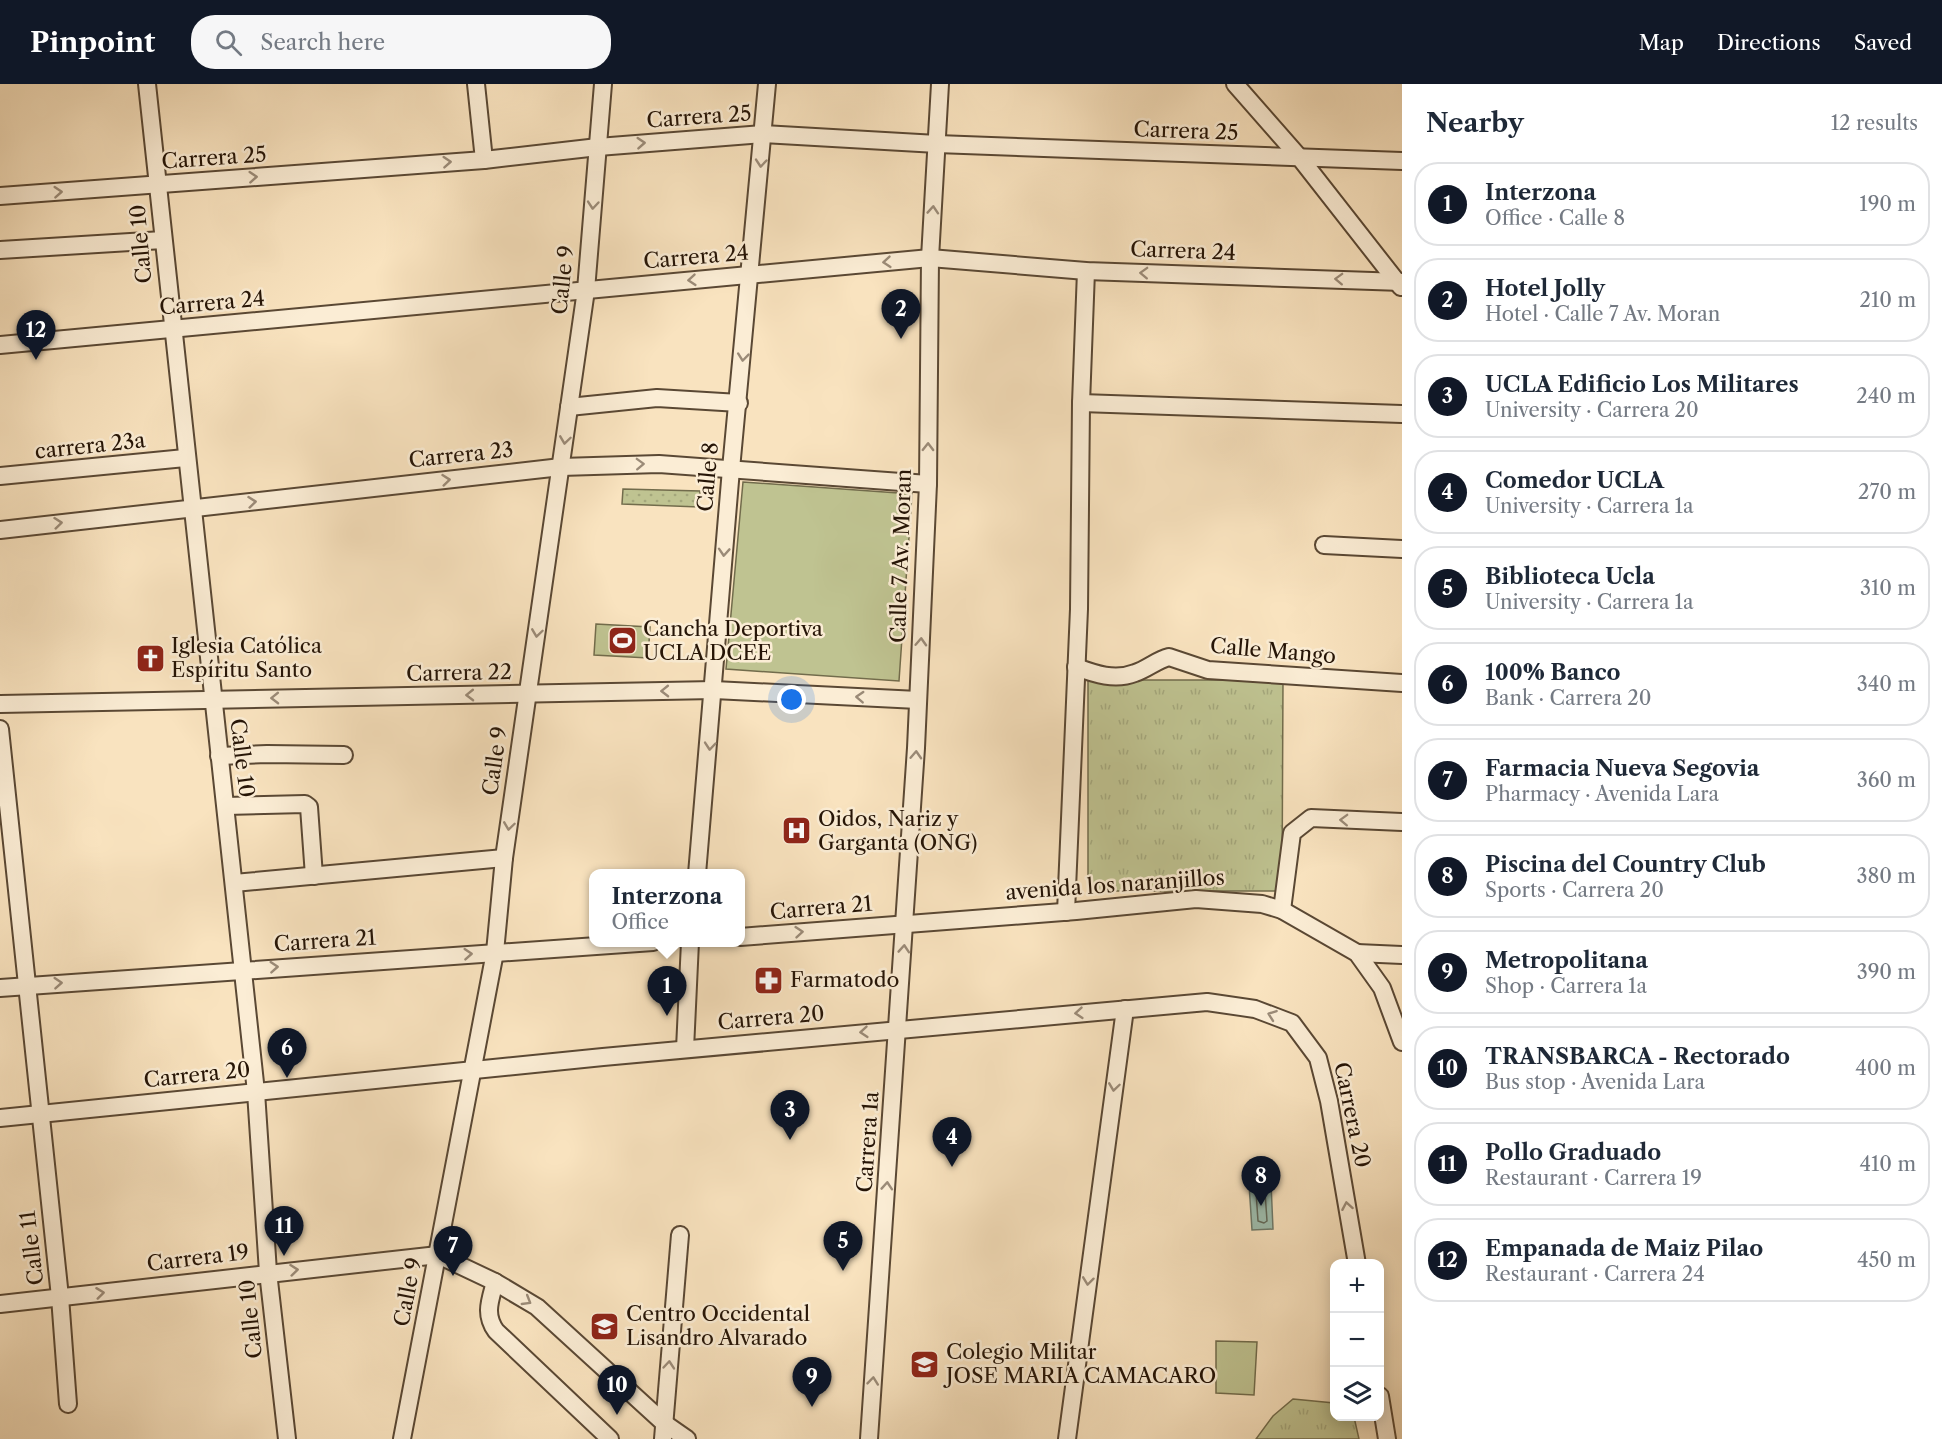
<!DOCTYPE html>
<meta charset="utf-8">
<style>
:root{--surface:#fff;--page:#f6f6f7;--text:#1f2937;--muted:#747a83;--line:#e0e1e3;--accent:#111827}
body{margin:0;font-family:"Libre Caslon Text",serif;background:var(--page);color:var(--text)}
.controls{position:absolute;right:18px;bottom:18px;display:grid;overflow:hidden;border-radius:12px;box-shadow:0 3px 15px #0003}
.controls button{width:54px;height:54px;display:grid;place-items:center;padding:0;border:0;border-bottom:2px solid var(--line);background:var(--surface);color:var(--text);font:30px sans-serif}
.you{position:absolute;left:792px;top:616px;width:21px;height:21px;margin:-15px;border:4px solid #fff;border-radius:50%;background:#1a73e8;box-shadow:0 0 0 9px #1a73e833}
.badge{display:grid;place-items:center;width:39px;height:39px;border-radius:50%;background:var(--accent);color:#fff;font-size:20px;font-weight:700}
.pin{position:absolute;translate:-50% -50px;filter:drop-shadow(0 2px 3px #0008)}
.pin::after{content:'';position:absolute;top:32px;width:21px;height:18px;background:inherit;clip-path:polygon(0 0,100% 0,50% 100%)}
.popup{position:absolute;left:589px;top:785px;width:156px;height:78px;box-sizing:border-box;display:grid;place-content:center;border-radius:12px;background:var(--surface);filter:drop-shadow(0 2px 4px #0005);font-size:20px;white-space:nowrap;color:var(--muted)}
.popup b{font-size:22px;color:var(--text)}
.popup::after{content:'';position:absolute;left:50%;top:100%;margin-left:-12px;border:12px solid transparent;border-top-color:var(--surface)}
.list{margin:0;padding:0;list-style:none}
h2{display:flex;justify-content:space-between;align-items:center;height:78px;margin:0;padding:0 24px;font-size:26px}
h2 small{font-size:20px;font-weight:400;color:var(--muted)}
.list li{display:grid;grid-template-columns:39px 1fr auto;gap:18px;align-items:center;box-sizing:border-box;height:84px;margin:0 12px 12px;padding:0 12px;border:2px solid var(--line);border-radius:24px}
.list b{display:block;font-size:22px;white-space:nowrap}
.list p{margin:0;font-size:20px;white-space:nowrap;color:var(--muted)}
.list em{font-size:20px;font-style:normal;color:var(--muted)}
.icon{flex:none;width:33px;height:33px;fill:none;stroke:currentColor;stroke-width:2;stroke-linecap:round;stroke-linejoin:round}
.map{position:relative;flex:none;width:1402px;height:1355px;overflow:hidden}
header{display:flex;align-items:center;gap:36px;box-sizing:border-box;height:84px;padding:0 30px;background:var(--accent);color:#fff}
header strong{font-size:28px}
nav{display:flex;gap:33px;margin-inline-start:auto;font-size:21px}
.search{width:420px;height:54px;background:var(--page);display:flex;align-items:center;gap:15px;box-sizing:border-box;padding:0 21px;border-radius:24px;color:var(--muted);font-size:22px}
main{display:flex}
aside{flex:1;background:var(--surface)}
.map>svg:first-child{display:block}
.grass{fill:#bfc391;stroke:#726c4c;stroke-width:1.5}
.park{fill:url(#park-tufts);stroke:#726c4c;stroke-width:1.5}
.garden{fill:url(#garden-dots);stroke:#726c4c;stroke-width:1.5}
.water{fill:#9ebeaf;stroke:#6e7a6b;stroke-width:1.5}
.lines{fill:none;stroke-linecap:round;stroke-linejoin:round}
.shore{stroke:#62695a;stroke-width:1.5}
.minor-casing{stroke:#5a4834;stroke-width:20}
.minor{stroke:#fbedd5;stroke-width:16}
.oneway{stroke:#9b8b78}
.labels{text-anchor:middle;stroke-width:5;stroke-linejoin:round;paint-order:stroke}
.street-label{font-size:21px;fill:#251406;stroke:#fbedd5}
.poi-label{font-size:21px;fill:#251406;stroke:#fbedd5;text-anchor:start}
</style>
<header>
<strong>Pinpoint</strong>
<div class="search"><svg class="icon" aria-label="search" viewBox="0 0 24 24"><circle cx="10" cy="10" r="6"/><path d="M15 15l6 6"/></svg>Search here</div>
<nav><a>Map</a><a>Directions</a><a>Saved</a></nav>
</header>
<main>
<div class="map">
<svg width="1402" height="1355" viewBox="0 0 1402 1355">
<defs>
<pattern id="park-tufts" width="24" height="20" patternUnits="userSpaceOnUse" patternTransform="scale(1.5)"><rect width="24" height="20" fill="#bfc391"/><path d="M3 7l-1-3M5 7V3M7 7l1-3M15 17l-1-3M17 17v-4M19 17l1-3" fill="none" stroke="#a4a77c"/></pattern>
<pattern id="garden-dots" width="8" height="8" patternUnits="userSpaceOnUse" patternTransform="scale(1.5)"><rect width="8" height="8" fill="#bfc391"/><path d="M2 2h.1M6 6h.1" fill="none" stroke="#a4a77c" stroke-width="1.8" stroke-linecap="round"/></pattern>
</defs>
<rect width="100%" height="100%" fill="#f9e3bf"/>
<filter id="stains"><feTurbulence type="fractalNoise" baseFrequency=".00333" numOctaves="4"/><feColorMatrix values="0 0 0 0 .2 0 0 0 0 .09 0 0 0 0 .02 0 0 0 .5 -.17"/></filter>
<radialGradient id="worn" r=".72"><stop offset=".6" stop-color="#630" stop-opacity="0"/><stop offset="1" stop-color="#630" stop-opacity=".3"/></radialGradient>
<g class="grass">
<path d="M743 398 912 410 899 597 726 585Z"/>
<path d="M596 540 650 543 648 574 594 571Z"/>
<path d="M1216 1257 1257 1258 1254 1311 1216 1309Z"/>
</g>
<g class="park">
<path d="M1088 596H1283L1282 807H1088Z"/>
<path d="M1293 1315 1334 1319V1332L1354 1333 1359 1355H1256L1273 1332Z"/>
</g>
<path class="garden" d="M623 405 700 407 699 423 622 420Z"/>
<path class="water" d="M1271 1099 1273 1145 1252 1146 1249 1100Z"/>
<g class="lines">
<path class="shore" d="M1259 1106 1265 1108 1267 1137 1264 1139 1258 1137 1256 1108Z"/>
<defs>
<g id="minor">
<path d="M147 0 256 1008 268 1188 287 1355"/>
<path d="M476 0 484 76"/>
<path d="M1235 0 1300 74 1401 203"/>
<path d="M0 112 484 76 598 63 763 50 937 60 1402 77"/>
<path d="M0 166 163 156"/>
<path d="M0 261 930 174 1086 187 1402 198"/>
<path d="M1081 319 1402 330"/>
<path d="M569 323 657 314 739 319"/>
<path d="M0 392 185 374"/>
<path d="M0 446 561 383 659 380 928 400"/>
<path d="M1324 461 1402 465"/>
<path d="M1076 583C1095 590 1115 597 1135 589 1147 585 1157 576 1169 573L1208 586 1402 599"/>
<path d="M0 620 714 606 918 616"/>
<path d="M0 645 60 1213 68 1320"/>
<path d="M219 672 267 670 344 671"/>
<path d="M226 722 305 720 309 723 314 792"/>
<path d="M697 790 731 385 767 0"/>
<path d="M234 799 504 774"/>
<path d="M1282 826 1292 749 1311 734 1402 738"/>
<path d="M1066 828 1079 525 1081 319 1086 187"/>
<path d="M740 853 1076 827 1196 815 1262 820 1282 826 1357 869 1382 904 1402 958"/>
<path d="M1357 869 1402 871"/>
<path d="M0 904 653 858"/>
<path d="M685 965 690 858"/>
<path d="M0 1034 603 973 1207 918 1255 925 1292 939 1318 974 1329 1017 1357 1180"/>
<path d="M438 1171 495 1198 537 1223 664 1339 687 1355"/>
<path d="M495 1198C490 1217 484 1230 496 1247L610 1355"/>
<path d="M0 1220 438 1171"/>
<path d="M1380 1312 1387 1355"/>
<path d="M402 1355 495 868 504 774 586 206 603 0"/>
<path d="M663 1355 680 1151"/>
<path d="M869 1355 916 664 928 400 930 174 940 0"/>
<path d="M1067 1355 1125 925"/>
</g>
</defs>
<use href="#minor" class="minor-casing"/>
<use href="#minor" class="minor"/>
</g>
<defs><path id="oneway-chevron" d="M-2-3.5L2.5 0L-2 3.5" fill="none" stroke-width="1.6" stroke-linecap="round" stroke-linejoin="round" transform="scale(1.5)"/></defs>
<g class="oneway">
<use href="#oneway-chevron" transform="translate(641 59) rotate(-4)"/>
<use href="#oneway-chevron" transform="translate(447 78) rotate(-4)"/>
<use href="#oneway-chevron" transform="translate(761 79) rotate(95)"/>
<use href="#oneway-chevron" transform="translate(253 93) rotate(-4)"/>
<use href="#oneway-chevron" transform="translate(58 108) rotate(-4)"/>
<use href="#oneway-chevron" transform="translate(593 121) rotate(95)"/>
<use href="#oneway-chevron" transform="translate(933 126) rotate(-86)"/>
<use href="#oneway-chevron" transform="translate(887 178) rotate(175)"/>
<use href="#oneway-chevron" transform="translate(1144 189) rotate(-178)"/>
<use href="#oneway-chevron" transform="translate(1339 195) rotate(-178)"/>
<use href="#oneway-chevron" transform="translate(692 196) rotate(175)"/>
<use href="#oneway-chevron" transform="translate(743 273) rotate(96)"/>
<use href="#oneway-chevron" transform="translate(565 356) rotate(98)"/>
<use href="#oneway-chevron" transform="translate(928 363) rotate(-89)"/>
<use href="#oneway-chevron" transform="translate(640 380) rotate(-2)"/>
<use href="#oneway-chevron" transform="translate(446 396) rotate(-6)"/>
<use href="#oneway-chevron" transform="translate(252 418) rotate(-6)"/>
<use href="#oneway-chevron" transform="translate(58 439) rotate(-6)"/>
<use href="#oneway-chevron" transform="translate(724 468) rotate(94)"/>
<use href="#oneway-chevron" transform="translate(537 549) rotate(98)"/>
<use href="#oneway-chevron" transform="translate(921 558) rotate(-87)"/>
<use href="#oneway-chevron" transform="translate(665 607) rotate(179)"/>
<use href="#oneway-chevron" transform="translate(470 611) rotate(179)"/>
<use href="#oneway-chevron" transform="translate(860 613) rotate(-177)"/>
<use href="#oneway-chevron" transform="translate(275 614) rotate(179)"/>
<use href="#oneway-chevron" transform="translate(710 662) rotate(95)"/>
<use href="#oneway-chevron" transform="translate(916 671) rotate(-87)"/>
<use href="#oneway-chevron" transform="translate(1344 736) rotate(-178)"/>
<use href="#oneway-chevron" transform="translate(509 742) rotate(98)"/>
<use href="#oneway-chevron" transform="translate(799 848) rotate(-5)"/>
<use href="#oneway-chevron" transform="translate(904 865) rotate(-86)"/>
<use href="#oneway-chevron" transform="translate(468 870) rotate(-4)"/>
<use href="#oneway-chevron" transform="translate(274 883) rotate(-4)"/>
<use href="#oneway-chevron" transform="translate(58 899) rotate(-4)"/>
<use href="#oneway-chevron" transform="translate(1079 929) rotate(175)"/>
<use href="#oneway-chevron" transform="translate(1272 931) rotate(-160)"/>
<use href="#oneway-chevron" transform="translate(864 948) rotate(175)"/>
<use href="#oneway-chevron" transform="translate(1114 1003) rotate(98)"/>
<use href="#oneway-chevron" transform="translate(887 1102) rotate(-86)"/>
<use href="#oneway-chevron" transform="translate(1347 1122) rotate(-100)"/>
<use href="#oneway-chevron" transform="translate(294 1186) rotate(-6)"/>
<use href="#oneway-chevron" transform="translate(1088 1197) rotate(97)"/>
<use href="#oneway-chevron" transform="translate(100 1209) rotate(-7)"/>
<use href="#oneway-chevron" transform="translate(527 1217) rotate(31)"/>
<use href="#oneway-chevron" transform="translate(669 1281) rotate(-85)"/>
<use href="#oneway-chevron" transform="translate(873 1297) rotate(-84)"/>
</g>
<defs>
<symbol id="stadium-square" viewBox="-11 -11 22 22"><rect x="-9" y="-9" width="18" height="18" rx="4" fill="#8f2418" stroke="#fbedd5"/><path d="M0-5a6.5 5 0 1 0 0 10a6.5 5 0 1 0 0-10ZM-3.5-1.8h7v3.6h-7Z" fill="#fff"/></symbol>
<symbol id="church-square" viewBox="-11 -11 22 22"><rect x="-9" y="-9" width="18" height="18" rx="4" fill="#8f2418" stroke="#fbedd5"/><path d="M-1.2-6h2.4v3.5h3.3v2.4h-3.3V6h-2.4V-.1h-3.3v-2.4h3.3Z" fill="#fff"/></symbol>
<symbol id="hospital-square" viewBox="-11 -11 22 22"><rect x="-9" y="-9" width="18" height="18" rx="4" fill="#8f2418" stroke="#fbedd5"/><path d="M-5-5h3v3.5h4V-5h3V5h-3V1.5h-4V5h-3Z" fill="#fff"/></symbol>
<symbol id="pharmacy-square" viewBox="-11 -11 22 22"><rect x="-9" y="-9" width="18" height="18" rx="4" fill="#8f2418" stroke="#fbedd5"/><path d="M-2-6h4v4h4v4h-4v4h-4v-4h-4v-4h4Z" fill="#fff"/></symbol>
<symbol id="university-square" viewBox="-11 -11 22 22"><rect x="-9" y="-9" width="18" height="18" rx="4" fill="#8f2418" stroke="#fbedd5"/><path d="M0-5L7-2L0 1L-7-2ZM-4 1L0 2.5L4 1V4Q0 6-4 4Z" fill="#fff"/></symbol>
<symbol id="school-square" viewBox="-11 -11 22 22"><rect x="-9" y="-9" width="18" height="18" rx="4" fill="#8f2418" stroke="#fbedd5"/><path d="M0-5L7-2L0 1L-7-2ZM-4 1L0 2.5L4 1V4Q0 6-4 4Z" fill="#fff"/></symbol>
</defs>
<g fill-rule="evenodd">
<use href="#stadium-square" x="606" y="540" width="33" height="33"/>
<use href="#church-square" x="134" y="558" width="33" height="33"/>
<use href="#hospital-square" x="780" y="730" width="33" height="33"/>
<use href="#pharmacy-square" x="752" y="880" width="33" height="33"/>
<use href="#university-square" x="588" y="1226" width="33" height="33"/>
<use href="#school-square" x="908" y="1264" width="33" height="33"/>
</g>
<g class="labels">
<g class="street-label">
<text transform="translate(699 33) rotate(-4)" y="7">Carrera 25</text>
<text transform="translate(1186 47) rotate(2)" y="7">Carrera 25</text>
<text transform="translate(214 74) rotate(-4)" y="7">Carrera 25</text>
<text transform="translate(141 160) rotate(-95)" y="7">Calle 10</text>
<text transform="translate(1183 167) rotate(2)" y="7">Carrera 24</text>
<text transform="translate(696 173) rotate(-5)" y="7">Carrera 24</text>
<text transform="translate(563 196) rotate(-84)" y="7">Calle 9</text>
<text transform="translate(212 219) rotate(-5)" y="7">Carrera 24</text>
<text transform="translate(90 362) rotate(-6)" y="7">carrera 23a</text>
<text transform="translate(461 371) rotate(-6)" y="7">Carrera 23</text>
<text transform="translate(708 393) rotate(-85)" y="7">Calle 8</text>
<text transform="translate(901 472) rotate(-88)" y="7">Calle 7 Av. Moran</text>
<text transform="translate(1273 567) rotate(5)" y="7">Calle Mango</text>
<text transform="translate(459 589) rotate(-1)" y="7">Carrera 22</text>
<text transform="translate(242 674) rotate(83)" y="7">Calle 10</text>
<text transform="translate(495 677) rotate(-82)" y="7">Calle 9</text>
<text transform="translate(1115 801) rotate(-4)" y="7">avenida los naranjillos</text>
<text transform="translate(821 824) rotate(-5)" y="7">Carrera 21</text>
<text transform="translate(325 857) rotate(-4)" y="7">Carrera 21</text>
<text transform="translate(771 934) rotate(-5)" y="7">Carrera 20</text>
<text transform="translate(197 991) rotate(-6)" y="7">Carrera 20</text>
<text transform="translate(1352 1031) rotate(78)" y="7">Carrera 20</text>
<text transform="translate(868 1058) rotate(-86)" y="7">Carrera 1a</text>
<text transform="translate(32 1164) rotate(-97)" y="7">Calle 11</text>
<text transform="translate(198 1174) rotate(-7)" y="7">Carrera 19</text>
<text transform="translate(408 1208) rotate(-79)" y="7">Calle 9</text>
<text transform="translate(251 1235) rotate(-96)" y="7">Calle 10</text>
</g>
<g class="poi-label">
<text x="643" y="552">Cancha Deportiva<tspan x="643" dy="24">UCLA DCEE</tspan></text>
<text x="171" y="569">Iglesia Católica<tspan x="171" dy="24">Espíritu Santo</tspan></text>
<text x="818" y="742">Oidos, Nariz y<tspan x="818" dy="24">Garganta (ONG)</tspan></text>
<text x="790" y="903">Farmatodo</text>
<text x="626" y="1237">Centro Occidental<tspan x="626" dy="24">Lisandro Alvarado</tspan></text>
<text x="946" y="1275">Colegio Militar<tspan x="946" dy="24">JOSE MARIA CAMACARO</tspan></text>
</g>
</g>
<rect width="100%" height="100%" filter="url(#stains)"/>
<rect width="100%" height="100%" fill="url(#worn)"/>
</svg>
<div class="controls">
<button>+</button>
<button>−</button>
<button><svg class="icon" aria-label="layers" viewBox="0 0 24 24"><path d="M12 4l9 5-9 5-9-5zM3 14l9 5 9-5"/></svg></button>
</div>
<div class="you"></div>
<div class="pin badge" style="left:667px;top:932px">1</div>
<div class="popup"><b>Interzona</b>Office</div>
<div class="pin badge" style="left:901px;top:255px">2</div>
<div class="pin badge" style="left:790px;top:1056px">3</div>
<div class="pin badge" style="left:952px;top:1083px">4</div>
<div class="pin badge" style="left:843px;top:1187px">5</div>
<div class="pin badge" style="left:287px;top:994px">6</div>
<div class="pin badge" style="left:453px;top:1192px">7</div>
<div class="pin badge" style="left:1261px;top:1122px">8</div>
<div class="pin badge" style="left:812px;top:1323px">9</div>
<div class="pin badge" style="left:617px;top:1331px">10</div>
<div class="pin badge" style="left:284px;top:1172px">11</div>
<div class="pin badge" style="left:36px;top:276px">12</div>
</div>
<aside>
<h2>Nearby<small>12 results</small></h2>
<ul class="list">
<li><span class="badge">1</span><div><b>Interzona</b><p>Office · Calle 8</p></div><em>190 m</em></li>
<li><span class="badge">2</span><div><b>Hotel Jolly</b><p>Hotel · Calle 7 Av. Moran</p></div><em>210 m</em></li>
<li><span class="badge">3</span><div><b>UCLA Edificio Los Militares</b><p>University · Carrera 20</p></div><em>240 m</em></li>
<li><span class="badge">4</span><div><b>Comedor UCLA</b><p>University · Carrera 1a</p></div><em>270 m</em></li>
<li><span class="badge">5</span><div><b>Biblioteca Ucla</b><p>University · Carrera 1a</p></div><em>310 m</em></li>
<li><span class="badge">6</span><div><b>100% Banco</b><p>Bank · Carrera 20</p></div><em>340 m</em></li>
<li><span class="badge">7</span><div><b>Farmacia Nueva Segovia</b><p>Pharmacy · Avenida Lara</p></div><em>360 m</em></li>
<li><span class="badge">8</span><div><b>Piscina del Country Club</b><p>Sports · Carrera 20</p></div><em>380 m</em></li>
<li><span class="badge">9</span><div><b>Metropolitana</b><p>Shop · Carrera 1a</p></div><em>390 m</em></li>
<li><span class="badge">10</span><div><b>TRANSBARCA - Rectorado</b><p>Bus stop · Avenida Lara</p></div><em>400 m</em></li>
<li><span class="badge">11</span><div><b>Pollo Graduado</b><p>Restaurant · Carrera 19</p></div><em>410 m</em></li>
<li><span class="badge">12</span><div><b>Empanada de Maiz Pilao</b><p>Restaurant · Carrera 24</p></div><em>450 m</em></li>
</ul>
</aside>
</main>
